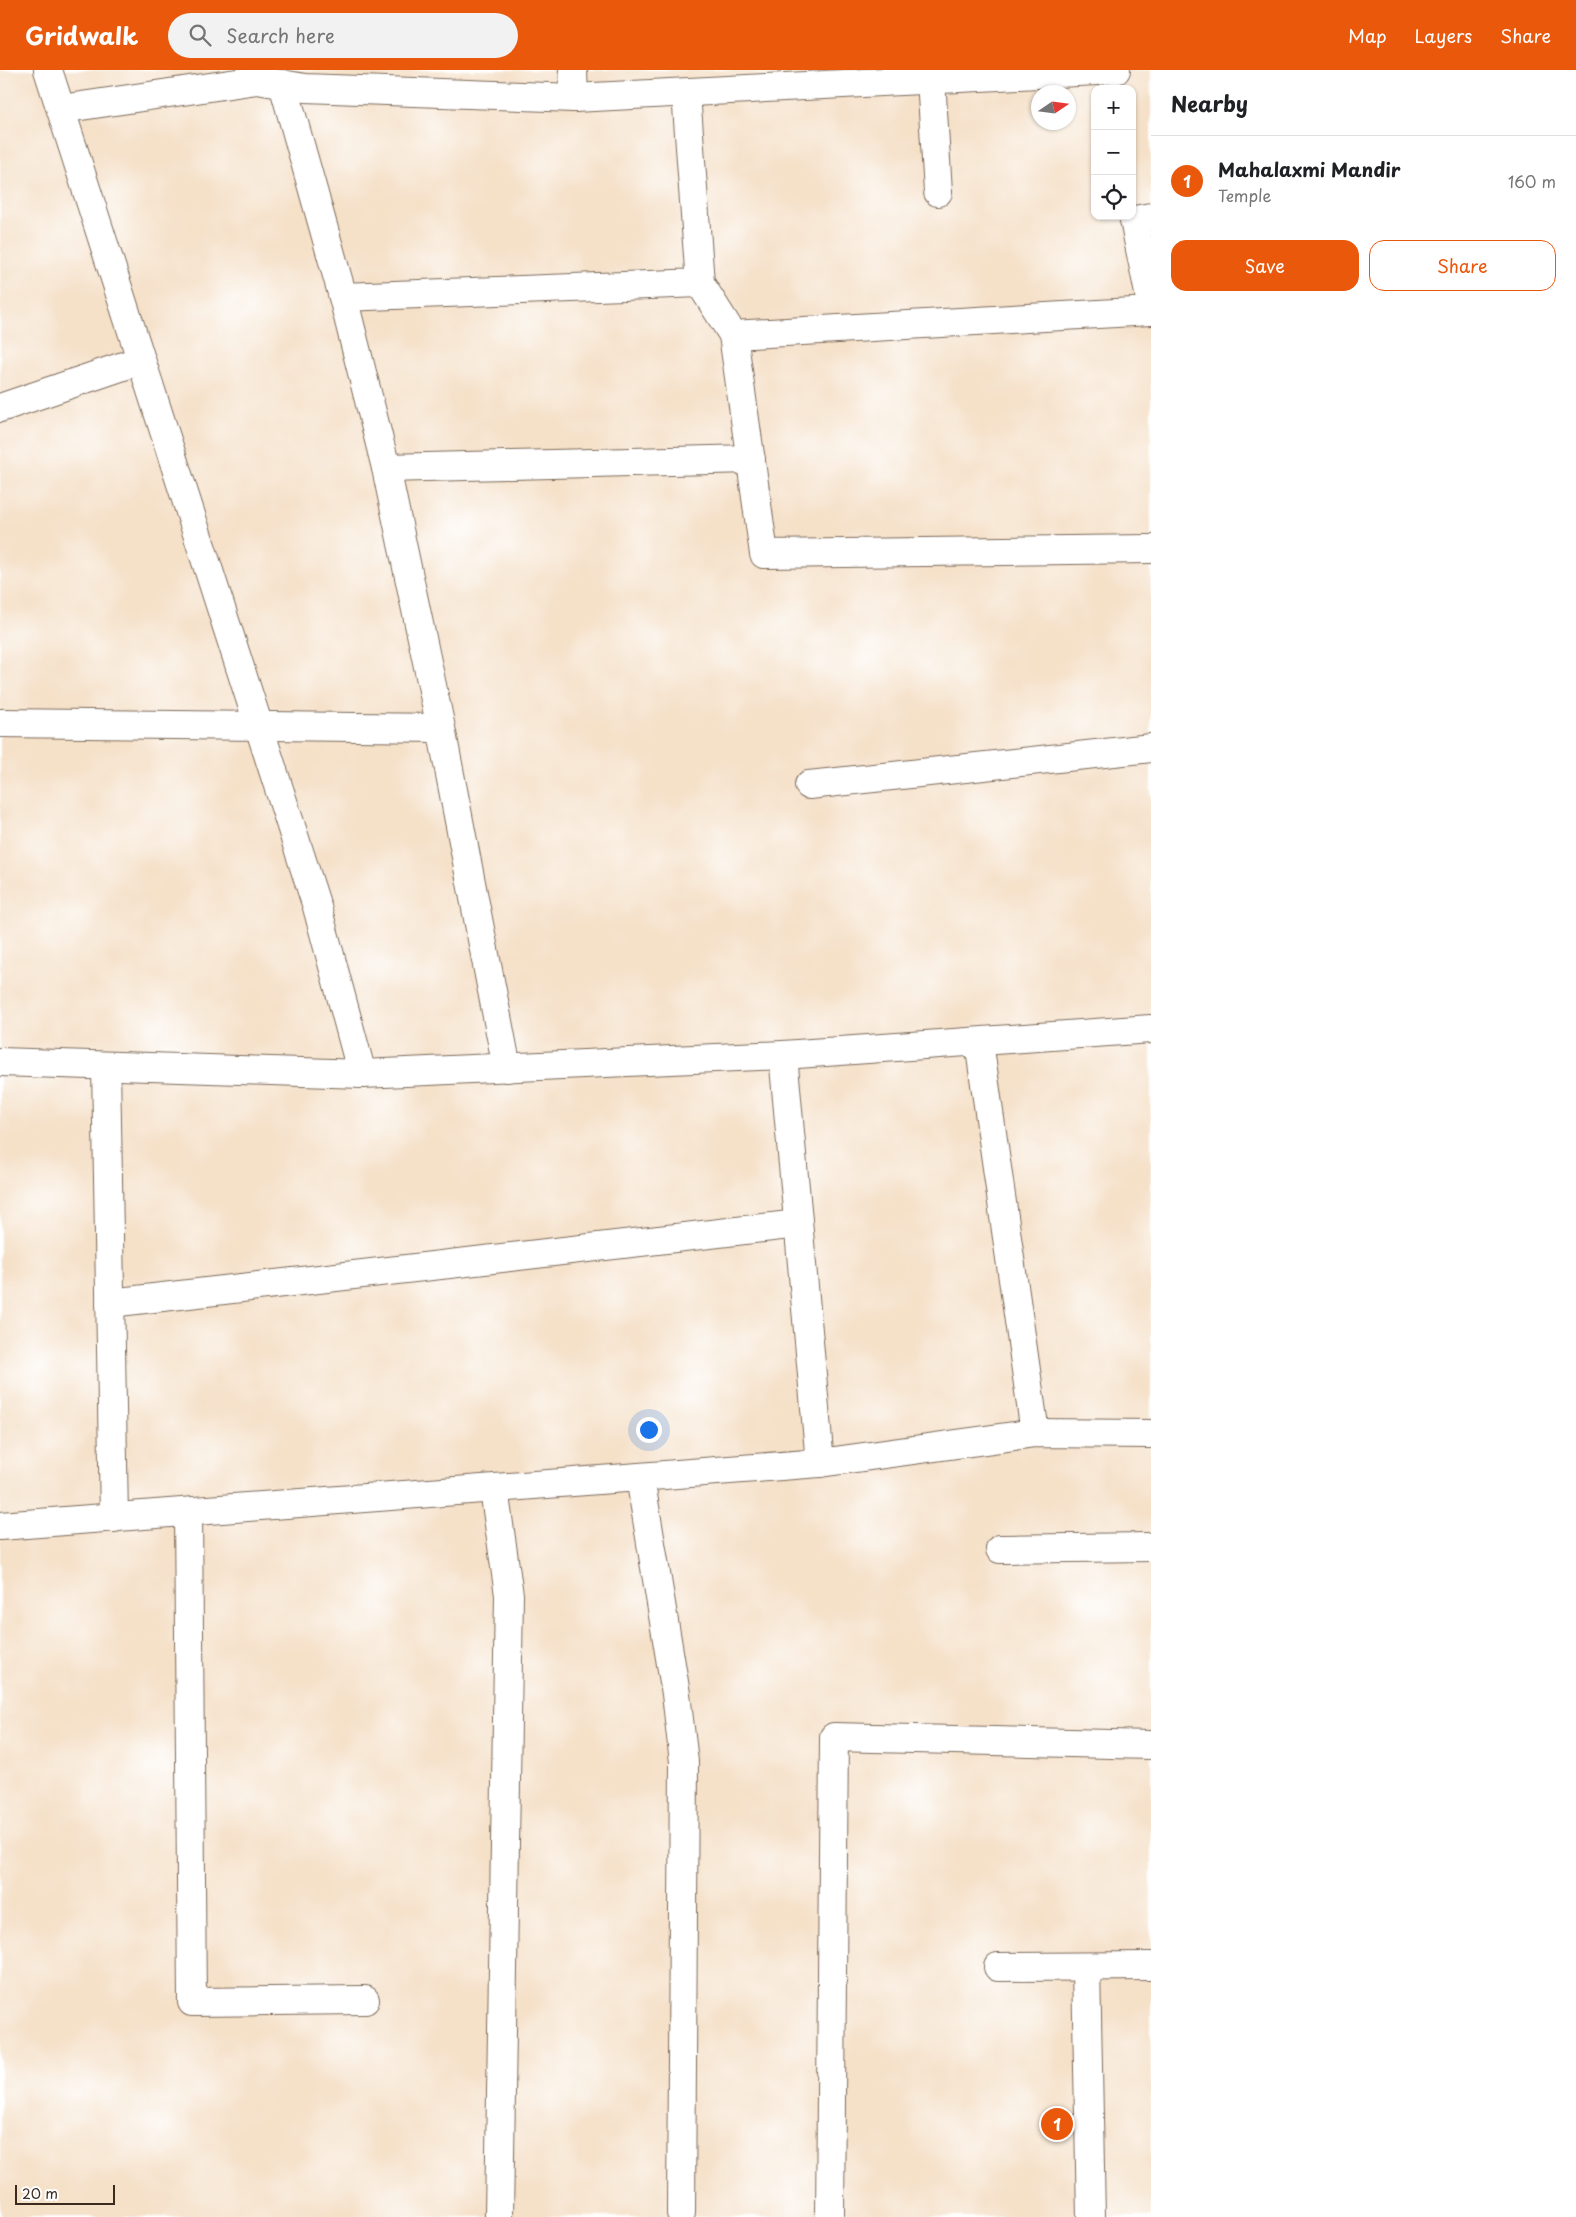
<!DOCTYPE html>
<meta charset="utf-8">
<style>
:root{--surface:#fff;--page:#f2f2f2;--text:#202124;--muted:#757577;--line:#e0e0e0;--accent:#ea580c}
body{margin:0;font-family:"Playpen Sans",sans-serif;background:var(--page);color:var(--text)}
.controls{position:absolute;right:15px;top:15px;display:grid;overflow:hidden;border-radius:10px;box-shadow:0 1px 4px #0004}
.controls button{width:45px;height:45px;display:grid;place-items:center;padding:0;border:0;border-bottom:1px solid var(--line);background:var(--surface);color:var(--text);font:25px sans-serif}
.compass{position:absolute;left:1031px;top:15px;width:45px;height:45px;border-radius:50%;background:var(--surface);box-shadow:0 1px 4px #0004;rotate:77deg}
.scale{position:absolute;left:15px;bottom:12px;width:100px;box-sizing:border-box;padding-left:5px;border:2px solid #3b2a1e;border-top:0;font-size:14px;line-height:18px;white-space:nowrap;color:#3b2a1e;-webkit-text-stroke:4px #fff;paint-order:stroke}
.you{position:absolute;left:648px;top:1359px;width:18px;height:18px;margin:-12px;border:4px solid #fff;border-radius:50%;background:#1a73e8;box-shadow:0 0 0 8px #1a73e833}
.badge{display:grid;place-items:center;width:32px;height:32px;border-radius:50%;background:var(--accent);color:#fff;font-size:16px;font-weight:700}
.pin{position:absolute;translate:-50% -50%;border:2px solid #fff;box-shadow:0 1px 5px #0006}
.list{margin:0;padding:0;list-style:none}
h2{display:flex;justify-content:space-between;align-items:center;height:65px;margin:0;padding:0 20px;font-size:21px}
h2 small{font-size:16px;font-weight:400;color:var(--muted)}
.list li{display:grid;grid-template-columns:32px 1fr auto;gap:15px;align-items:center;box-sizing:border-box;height:90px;padding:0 20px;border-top:1px solid var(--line)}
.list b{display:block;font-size:19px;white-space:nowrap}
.list p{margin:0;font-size:16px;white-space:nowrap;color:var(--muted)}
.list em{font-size:16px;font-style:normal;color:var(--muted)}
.actions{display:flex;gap:10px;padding:15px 20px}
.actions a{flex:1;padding:11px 0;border:1px solid var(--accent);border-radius:15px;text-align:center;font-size:18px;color:var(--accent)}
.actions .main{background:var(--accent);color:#fff}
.icon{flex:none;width:28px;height:28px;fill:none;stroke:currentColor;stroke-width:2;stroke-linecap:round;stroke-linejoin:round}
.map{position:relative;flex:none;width:1151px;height:2147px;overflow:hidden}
header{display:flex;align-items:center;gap:30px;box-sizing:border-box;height:70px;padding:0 25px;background:var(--accent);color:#fff}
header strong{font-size:24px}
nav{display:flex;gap:28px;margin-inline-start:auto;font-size:18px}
.search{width:350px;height:45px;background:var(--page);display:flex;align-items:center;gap:12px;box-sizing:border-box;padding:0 18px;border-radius:28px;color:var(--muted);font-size:19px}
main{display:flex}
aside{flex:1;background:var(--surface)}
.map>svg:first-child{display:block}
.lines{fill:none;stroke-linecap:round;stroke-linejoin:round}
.minor-casing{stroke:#7c6a5a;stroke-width:30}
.minor{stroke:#fff;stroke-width:28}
</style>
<header>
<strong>Gridwalk</strong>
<div class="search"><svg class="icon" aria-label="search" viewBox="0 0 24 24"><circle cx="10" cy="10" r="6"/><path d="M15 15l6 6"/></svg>Search here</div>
<nav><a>Map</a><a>Layers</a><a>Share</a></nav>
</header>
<main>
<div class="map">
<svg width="1151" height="2147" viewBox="0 0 1151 2147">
<rect width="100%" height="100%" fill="#fff"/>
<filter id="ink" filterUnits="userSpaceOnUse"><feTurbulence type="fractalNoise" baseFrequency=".02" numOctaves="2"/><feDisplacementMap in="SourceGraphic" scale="10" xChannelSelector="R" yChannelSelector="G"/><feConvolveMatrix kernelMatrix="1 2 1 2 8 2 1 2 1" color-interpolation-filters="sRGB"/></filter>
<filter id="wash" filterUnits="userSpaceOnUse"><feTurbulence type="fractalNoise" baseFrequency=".0096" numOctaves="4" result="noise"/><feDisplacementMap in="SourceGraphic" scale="20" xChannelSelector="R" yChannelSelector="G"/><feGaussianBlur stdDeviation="1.12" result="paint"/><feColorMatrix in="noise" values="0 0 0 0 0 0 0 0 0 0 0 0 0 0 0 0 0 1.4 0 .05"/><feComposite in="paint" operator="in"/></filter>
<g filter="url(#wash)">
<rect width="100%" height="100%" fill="#f5e0c8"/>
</g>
<g filter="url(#ink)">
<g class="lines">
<defs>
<g id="minor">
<path d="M48 0 317 837 362 1004"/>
<path d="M573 0 574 28"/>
<path d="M931 9 938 122"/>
<path d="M283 14 343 227 386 398 441 658 507 998"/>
<path d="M61 39 257 10 305 18 574 28 1116 0"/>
<path d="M1151 147 1134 150 1151 233"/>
<path d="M700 213 733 265 1151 241"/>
<path d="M343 227 700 213 686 23"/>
<path d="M733 265 764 484 1151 479"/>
<path d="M0 338 141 290"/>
<path d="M386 398 751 389"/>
<path d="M0 653 441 658"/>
<path d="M809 715 1151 678"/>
<path d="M979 972 1035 1363"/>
<path d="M783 985 820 1393"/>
<path d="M0 992 362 1004 783 985 1151 959"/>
<path d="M106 996 114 1448"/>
<path d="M110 1233 798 1154"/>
<path d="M640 1407 676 1624 684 1692 681 2143"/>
<path d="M494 1419 509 1525 499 2147"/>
<path d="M188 1442 192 1932 365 1930"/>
<path d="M0 1456 820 1393 1035 1363 1151 1364"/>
<path d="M1000 1479 1151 1477"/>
<path d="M998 1897 1151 1896"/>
<path d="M1086 1897 1091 2147"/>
<path d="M830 2147 834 1667 1151 1675"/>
</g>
</defs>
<use href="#minor" class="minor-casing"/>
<use href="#minor" class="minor"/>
</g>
</g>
</svg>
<div class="controls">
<button>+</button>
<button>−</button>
<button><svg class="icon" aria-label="locate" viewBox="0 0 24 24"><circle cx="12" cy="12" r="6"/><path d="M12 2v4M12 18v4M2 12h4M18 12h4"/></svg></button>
</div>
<svg class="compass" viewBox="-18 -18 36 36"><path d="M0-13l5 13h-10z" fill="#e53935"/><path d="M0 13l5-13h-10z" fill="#757577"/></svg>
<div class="scale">20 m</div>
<div class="you"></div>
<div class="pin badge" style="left:1057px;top:2054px">1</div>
</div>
<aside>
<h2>Nearby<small></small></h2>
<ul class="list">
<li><span class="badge">1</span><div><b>Mahalaxmi Mandir</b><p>Temple</p></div><em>160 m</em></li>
</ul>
<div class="actions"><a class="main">Save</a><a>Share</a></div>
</aside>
</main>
